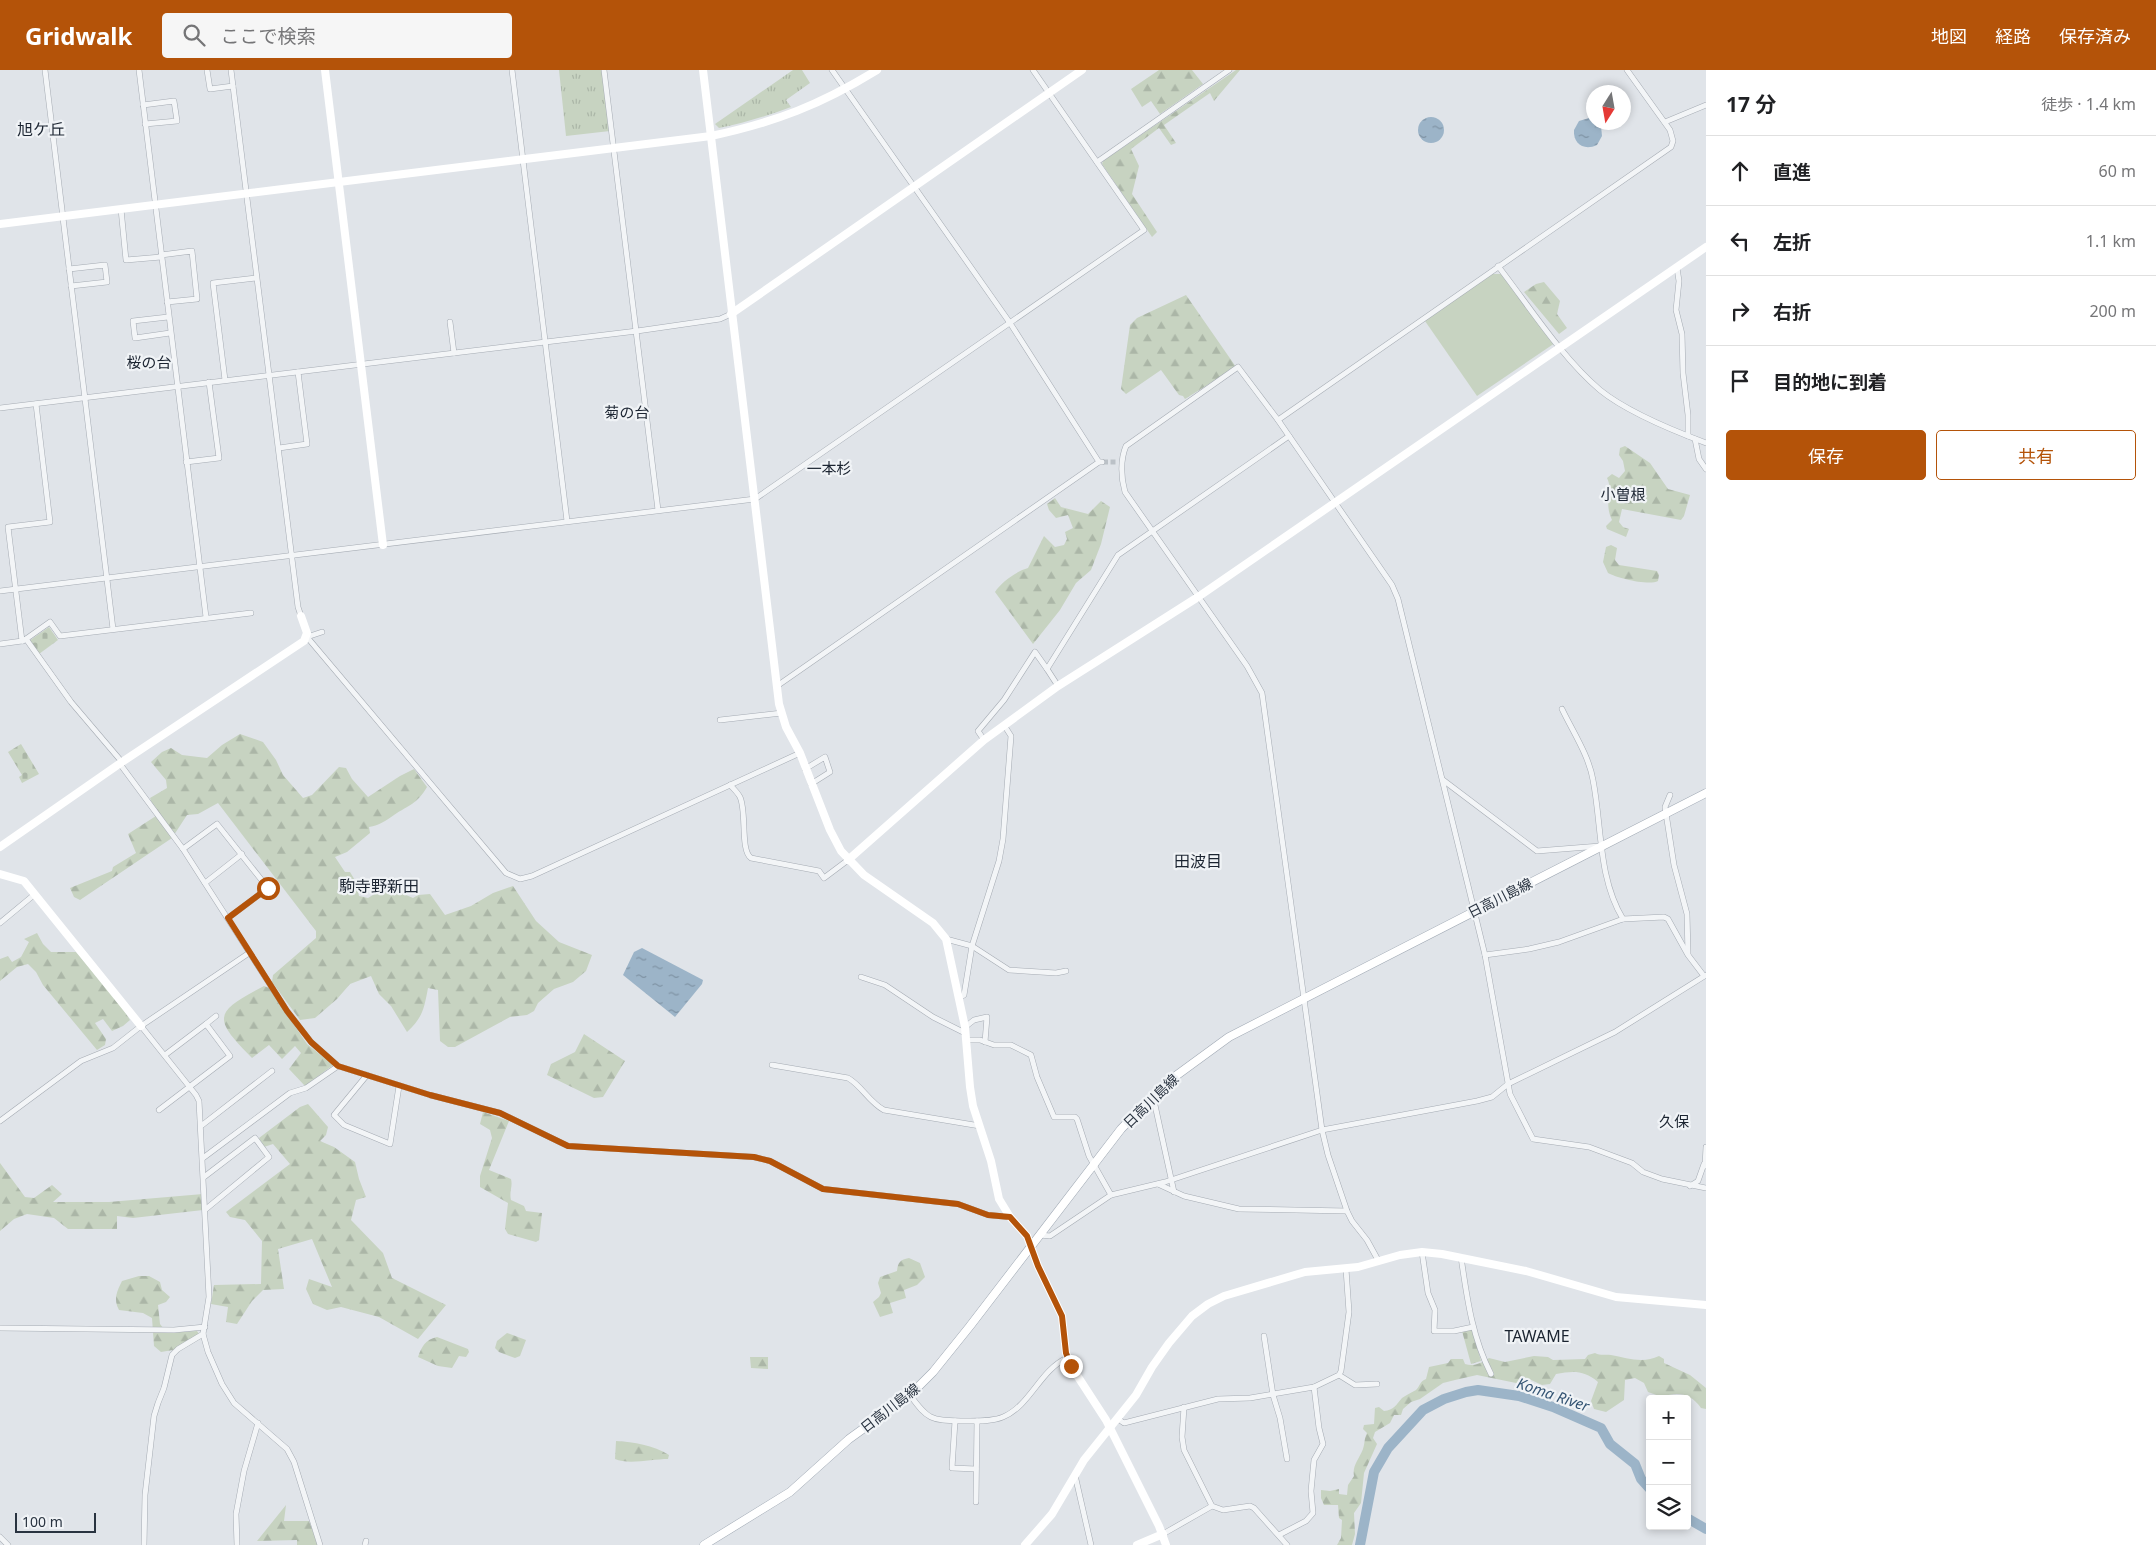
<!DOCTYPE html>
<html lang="ja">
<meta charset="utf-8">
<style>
:root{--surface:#fff;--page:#f6f6f6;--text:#202124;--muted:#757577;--line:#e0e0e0;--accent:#b45309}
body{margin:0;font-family:"Noto Sans","Noto Sans JP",sans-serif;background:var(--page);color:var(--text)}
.controls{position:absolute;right:15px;bottom:15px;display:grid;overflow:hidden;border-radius:5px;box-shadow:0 2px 8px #0003}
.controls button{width:45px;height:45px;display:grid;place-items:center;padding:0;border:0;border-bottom:1px solid var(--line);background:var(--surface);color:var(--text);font:25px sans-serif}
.compass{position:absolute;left:1586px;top:15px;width:45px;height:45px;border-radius:50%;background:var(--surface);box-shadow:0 2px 8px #0003;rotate:191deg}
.scale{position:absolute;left:15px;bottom:12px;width:81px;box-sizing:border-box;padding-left:5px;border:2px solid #293340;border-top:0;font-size:14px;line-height:18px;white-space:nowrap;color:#293340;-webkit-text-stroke:4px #f0f3f6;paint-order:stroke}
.stop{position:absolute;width:15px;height:15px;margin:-11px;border:4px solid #b45309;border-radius:50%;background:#fff}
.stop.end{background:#b45309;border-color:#fff;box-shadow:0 1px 5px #0008}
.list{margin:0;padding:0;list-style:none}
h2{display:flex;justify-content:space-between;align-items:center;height:65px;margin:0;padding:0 20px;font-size:21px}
h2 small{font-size:16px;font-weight:400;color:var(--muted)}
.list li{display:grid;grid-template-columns:32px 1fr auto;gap:15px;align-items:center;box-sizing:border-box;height:70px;padding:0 20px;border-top:1px solid var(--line)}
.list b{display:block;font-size:19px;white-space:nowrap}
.list em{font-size:16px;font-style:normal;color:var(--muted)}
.actions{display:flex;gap:10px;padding:15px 20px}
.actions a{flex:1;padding:11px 0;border:1px solid var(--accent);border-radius:5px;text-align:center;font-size:18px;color:var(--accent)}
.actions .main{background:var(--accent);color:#fff}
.icon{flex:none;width:28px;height:28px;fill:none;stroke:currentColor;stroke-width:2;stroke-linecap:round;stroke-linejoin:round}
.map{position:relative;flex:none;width:1706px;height:1475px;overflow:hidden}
header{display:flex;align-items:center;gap:30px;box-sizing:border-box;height:70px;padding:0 25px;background:var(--accent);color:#fff}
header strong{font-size:24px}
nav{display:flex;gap:28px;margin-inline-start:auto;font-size:18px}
.search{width:350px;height:45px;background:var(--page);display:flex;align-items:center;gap:12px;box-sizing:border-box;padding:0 18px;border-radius:5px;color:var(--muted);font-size:19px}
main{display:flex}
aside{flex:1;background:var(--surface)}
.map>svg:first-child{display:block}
.grass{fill:url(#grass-tufts)}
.forest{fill:url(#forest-firs)}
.cemetery{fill:url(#cemetery-stones)}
.park{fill:#c7d3c1}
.water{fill:url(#water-ripples)}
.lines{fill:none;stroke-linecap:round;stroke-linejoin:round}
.river{stroke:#9cb4c8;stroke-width:10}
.street-tunnel{stroke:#bbc1c7;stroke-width:5;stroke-dasharray:5 2.5;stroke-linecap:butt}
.street-casing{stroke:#a5abb3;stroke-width:6}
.primary-casing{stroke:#a0a9b4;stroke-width:9}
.street{stroke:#f3f5f7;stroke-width:5}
.secondary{stroke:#fff;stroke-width:8}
.primary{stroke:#fff;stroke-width:8}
.route{stroke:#b45309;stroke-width:6}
.labels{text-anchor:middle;stroke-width:4.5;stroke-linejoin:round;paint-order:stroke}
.street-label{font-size:14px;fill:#293340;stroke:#f0f3f6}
.neighbourhood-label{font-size:15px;fill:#1b2431;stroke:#f0f3f6}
.water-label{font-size:15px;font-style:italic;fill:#345473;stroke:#f0f3f6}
.quarter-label{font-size:16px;fill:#1b2431;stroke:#f0f3f6}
</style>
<header>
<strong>Gridwalk</strong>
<div class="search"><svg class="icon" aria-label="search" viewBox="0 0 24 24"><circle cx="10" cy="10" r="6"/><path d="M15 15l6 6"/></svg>ここで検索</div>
<nav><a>地図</a><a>経路</a><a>保存済み</a></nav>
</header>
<main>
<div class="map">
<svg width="1706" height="1475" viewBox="0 0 1706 1475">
<defs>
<pattern id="grass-tufts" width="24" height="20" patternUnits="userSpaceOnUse" patternTransform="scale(1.25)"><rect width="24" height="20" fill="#c7d3c1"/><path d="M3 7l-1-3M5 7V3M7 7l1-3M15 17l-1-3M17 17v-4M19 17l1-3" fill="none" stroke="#abb6a7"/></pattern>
<pattern id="forest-firs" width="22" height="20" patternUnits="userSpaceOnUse" patternTransform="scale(1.25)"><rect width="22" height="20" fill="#c7d3c1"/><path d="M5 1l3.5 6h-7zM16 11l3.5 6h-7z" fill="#abb6a7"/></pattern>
<pattern id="cemetery-stones" width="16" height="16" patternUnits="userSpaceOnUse" patternTransform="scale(1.25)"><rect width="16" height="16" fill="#c7d3c1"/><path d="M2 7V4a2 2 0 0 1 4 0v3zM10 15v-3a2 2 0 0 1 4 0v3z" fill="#abb6a7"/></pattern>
<pattern id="water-ripples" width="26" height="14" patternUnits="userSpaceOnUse" patternTransform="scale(1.25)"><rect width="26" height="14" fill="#9cb4c8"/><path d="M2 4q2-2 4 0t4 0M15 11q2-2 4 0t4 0" fill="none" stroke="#7f93a4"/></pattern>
</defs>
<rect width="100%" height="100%" fill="#e0e4e9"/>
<g class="grass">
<path d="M559 0H602L610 61 566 66Z"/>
<path d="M793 0H802L810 13 786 30 791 37C767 46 744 53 719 58L715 54Z"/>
</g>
<g class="forest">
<path d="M1159 0H1192L1203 14 1160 44 1151 31 1142 37 1131 19Z"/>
<path d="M1236 0H1240L1214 31 1210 23 1164 55 1176 73 1171 75 1159 58 1131 79 1139 96 1132 124 1157 162 1152 167 1102 94 1103 91Z"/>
<path d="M1544 212 1560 231 1557 244 1567 258 1559 264 1524 222 1536 214Z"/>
<path d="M1186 225 1236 297 1185 329 1183 326 1179 325 1161 300 1126 324 1121 319 1130 255 1137 248Z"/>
<path d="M1625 376 1650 393 1668 419 1690 425 1684 446 1681 450 1622 439 1619 452 1623 457 1629 459 1626 467 1607 459 1606 456 1612 450C1603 431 1614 422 1607 408L1612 404 1619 408 1625 401 1623 391 1619 385 1620 378Z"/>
<path d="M1055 428 1061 437 1088 444 1101 431 1110 437 1101 474 1091 500 1076 513 1060 540 1033 574 995 522C1001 512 1017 501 1028 498L1044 466 1055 477 1064 475 1067 469 1065 462 1073 458 1068 445 1056 448 1049 440 1047 434Z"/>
<path d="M1611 475 1617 478 1615 490 1619 495 1657 501 1659 505 1658 511C1649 516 1617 508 1608 503L1603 492 1606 477Z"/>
<path d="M240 664 263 672 276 690 283 705 303 728 312 725 339 697 346 698 352 709 368 727 400 706 414 699 427 717C417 734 409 735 394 745 385 751 380 755 369 757L370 763 347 782 335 787 345 802H350L356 812 359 826 368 828 386 817 390 823 399 822 413 828 418 825 430 824 445 845 471 836 493 823 513 816 536 851 559 872 592 885 586 901 573 912 554 919 538 933 534 941 527 945 510 947 455 977H448L440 971 438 920 428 918C424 939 423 947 407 962L391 936 379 924 371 906 350 914 337 929 315 948 300 950 272 912 273 905 316 868V861L218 733 198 744 187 745 172 768 80 830 74 827 70 818 112 801 113 797 136 783 128 764 159 744 153 736 150 728 167 718 166 710 151 692 162 682 171 678 182 685 207 688 222 675Z"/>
<path d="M37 863 43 874 51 882H76L122 937 130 950 123 956 112 961 103 949 95 953 106 969 105 975 97 980 43 915 36 902 28 894 17 897 0 911V889L8 886 12 892 21 887 29 872 24 869Z"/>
<path d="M264 916 269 918 307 974 333 995 305 1016 289 999 301 983 295 976 282 989 269 975 252 988C211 947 215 942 264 916Z"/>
<path d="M584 964 625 991 603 1027 594 1028 547 1005 551 994 575 982Z"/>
<path d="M308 1034 328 1057 326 1065 320 1071 334 1077 355 1092 359 1109 366 1127 356 1130 351 1150 383 1183 392 1208 446 1235 418 1269 379 1247 341 1237 327 1240 313 1234 306 1219 309 1209 332 1217 312 1169 278 1179 284 1219 263 1220 252 1231 237 1254 226 1252 228 1237 211 1234 214 1215 261 1214 262 1171 245 1150 230 1147 226 1142 290 1094 273 1074 264 1077 259 1068 300 1037Z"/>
<path d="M483 1042 509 1051 489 1100 511 1109C513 1117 509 1121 511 1130L524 1136 526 1141 542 1143 539 1170 536 1172 508 1164 505 1159 508 1133 480 1117V1106L492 1068 490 1060 480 1054Z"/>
<path d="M0 1093 25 1127 34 1128 52 1115 62 1124 53 1132H109L203 1124V1140L133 1148 117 1146V1159H68L54 1148 27 1144 14 1149 0 1161Z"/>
<path d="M909 1188 920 1193 925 1207 917 1215 904 1220 906 1228 890 1233 893 1243 880 1247 873 1232 879 1227 881 1223 878 1213 880 1207 897 1201C898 1192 900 1190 909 1188Z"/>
<path d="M139 1206H149L160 1212 162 1220 170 1227 166 1232 158 1235 160 1254 167 1263 197 1261 199 1264 173 1280 161 1282 154 1276 152 1248 143 1243 119 1240C113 1229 117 1221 122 1211Z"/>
<path d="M507 1263 526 1270 520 1286 515 1288 499 1282 495 1278 497 1271Z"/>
<path d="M437 1267 468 1279 469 1282 466 1287 459 1286 452 1298 438 1296 418 1287C422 1276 425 1270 437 1267Z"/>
<path d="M1595 1283C1601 1286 1605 1284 1611 1285 1627 1288 1643 1294 1659 1286L1664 1289V1293L1690 1305 1706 1318V1339L1701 1338C1691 1324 1679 1321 1662 1327L1648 1322 1644 1313 1635 1308 1625 1310 1624 1330 1606 1342 1594 1339 1591 1331 1598 1312C1584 1300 1573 1301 1556 1304L1550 1314 1542 1315 1531 1310 1521 1314 1477 1305 1455 1310 1443 1313 1420 1329 1411 1332 1403 1339 1401 1345H1394L1390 1353 1375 1362 1373 1368 1377 1374 1364 1403 1361 1433 1354 1443 1355 1464 1352 1475H1337L1341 1468 1342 1450 1339 1448 1338 1435H1324L1321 1428V1420L1330 1421 1339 1419V1424L1347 1425 1348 1415 1354 1406C1352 1396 1359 1389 1363 1379 1365 1373 1364 1369 1367 1363L1363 1359 1364 1355 1374 1354 1375 1338 1379 1337 1384 1341C1394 1340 1396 1335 1402 1328 1406 1325 1411 1323 1416 1320 1420 1316 1420 1311 1426 1309L1429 1297 1448 1293 1451 1289H1463L1465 1294C1474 1297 1481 1293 1489 1288L1505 1292 1534 1286 1548 1287 1553 1290 1585 1289 1588 1285Z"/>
<path d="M750 1287H768V1299L751 1298Z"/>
<path d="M616 1371C634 1372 653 1375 669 1385L668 1389C653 1389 628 1395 615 1389Z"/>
<path d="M286 1435 284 1451H309L318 1475H297V1470L257 1471Z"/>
</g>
<g class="cemetery">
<path d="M49 557 58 570 39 584 29 571Z"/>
<path d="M21 674 39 704 22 713 19 707 22 705 8 682Z"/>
<path d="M1472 1259 1481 1291 1471 1294 1462 1261Z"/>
</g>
<path class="park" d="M1492 204H1501L1555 273 1477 326 1425 251Z"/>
<g class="water">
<circle cx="1431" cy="60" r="13"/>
<path d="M1589 48 1601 56 1602 66 1597 75C1584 81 1573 74 1574 60L1579 51Z"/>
<path d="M642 878 703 910 702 914 675 947 623 905 634 882Z"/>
</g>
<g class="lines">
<g class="river">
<path d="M1687 1448 1706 1459"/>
<path d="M1360 1475 1374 1402 1388 1378 1423 1340 1444 1329 1466 1322 1478 1320 1519 1326 1553 1337 1601 1358 1610 1374 1635 1394 1641 1409 1650 1419"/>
</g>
<path class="street-tunnel" d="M1103 392H1117"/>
<defs>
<g id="street">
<path d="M45 0 113 559"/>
<path d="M139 0 206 547"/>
<path d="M207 0 210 19 233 16"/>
<path d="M231 0 298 537 301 546"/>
<path d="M512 0 567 451"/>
<path d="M604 0 658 440"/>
<path d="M832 0 1010 253 1099 392"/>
<path d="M1627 0 1670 60 1673 71 1671 77 1278 350 1392 515 1398 529 1485 885 1510 1024 1533 1069 1589 1077 1632 1093 1643 1102 1662 1109 1706 1118"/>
<path d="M143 35 174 31 177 51 145 54"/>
<path d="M1665 52 1706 35"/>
<path d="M1097 92 1229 0"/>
<path d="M121 139 126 190 161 187"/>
<path d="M161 185 192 181 197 229 167 232"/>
<path d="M1498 196C1529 236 1562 288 1600 320 1627 342 1674 361 1706 373"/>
<path d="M1677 198 1679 211 1676 240 1682 264 1683 303 1688 345V366"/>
<path d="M69 199 105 195 107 212 71 216"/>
<path d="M168 247 133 251 135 268 170 263"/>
<path d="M450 252 454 283"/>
<path d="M225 310 213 213 256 208"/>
<path d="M0 338 637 261 720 249 731 244"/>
<path d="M1278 350 1238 297 1126 376C1120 390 1121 408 1125 422L1247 596 1262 623 1322 1060 1328 1085 1347 1141 1352 1151 1367 1170 1378 1190"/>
<path d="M1695 369 1699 389 1706 399"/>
<path d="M279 378 307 374 298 302"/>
<path d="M186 392 219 388 209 312"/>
<path d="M0 521 755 429 1144 160 1033 0"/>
<path d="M307 567 506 803 520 809 532 806 800 683"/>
<path d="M307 567 322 562"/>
<path d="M26 569 50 552 60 566 251 543"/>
<path d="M23 571 26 569 71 632 122 692"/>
<path d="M0 574 22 571 8 457 50 452 36 334"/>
<path d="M777 616 1099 392H1102"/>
<path d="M1058 616 1047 599 1118 485 1289 366"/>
<path d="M1562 639C1573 662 1589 686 1593 710 1602 756 1598 808 1623 849"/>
<path d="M720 650 782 643"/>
<path d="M984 670 978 661 1004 630 1035 582 1047 599"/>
<path d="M120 694 183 779 287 941 311 972 338 996 430 1025 500 1043 568 1076 754 1087 770 1091 823 1119 958 1134 988 1145 1010 1147"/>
<path d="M805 699 825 687 830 702 811 714"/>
<path d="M1443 710 1537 781 1600 776"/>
<path d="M730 715C733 718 738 723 740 727 747 742 740 780 751 788L819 801 824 808 848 790"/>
<path d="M1670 725 1665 737 1674 795 1687 844 1688 884"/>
<path d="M183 779 217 754 268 818 228 848"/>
<path d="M205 813 242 784"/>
<path d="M0 853 35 824"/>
<path d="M946 869 972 876 1009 900 1056 903 1066 901"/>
<path d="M1485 885 1529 879 1559 872 1623 849 1664 847 1668 849 1688 885 1704 906"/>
<path d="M861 907 885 915 933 947 965 963"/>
<path d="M959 928 964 925 972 876 999 791 1003 769 1011 666 1004 655"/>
<path d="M206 954 216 946"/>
<path d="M141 956 196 1025 199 1031 209 1227 203 1264 208 1282 222 1314 234 1333 287 1379 294 1392 320 1475"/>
<path d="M965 957 974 950 987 947 985 972"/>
<path d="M966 970H980L994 975H1011L1031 985 1037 1007 1054 1047H1075L1077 1049 1089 1086 1111 1125"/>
<path d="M772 995 848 1008C862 1016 869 1032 884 1040L980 1056"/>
<path d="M367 1005 334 1045 344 1055 390 1074 399 1016"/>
<path d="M1153 1026 1174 1122"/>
<path d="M159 1040 230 986 206 954 165 985"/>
<path d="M0 1051 81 991 113 978 141 956 249 883"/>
<path d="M201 1056 272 1001"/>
<path d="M203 1088 290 1023 306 1018 338 996"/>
<path d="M1705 1096 1706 1077"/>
<path d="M204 1107 255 1068 269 1087 206 1139"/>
<path d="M1158 1114 1184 1126 1239 1139 1347 1141"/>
<path d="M1690 1116 1698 1111 1704 1094"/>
<path d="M1040 1165 1050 1166 1111 1125 1165 1112 1322 1060 1477 1031 1492 1027 1508 1014 1615 962 1706 905"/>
<path d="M1422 1182 1428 1223 1435 1240 1434 1261H1454L1473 1257"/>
<path d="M1461 1187C1467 1228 1472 1267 1491 1304"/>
<path d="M0 1258 174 1260 205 1257"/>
<path d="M1264 1266 1273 1325 1280 1348 1287 1389"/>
<path d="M1339 1305 1355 1315 1377 1314"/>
<path d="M910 1325C928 1350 931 1350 961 1351 974 1351 991 1352 1003 1347 1030 1336 1040 1300 1067 1288"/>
<path d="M1184 1337 1182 1367 1184 1380 1212 1436 1223 1440 1250 1436 1254 1438 1287 1475"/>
<path d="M1118 1349 1124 1353 1218 1329 1250 1328 1314 1317 1339 1305 1341 1301 1349 1242 1346 1199"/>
<path d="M955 1351 952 1398 976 1399"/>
<path d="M1075 1405 1091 1475"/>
<path d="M976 1432 977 1351"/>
<path d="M1163 1464 1212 1436"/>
<path d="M1279 1465 1306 1451 1313 1443 1311 1421 1314 1390 1323 1374 1319 1358 1314 1317"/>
<path d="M0 1467 8 1475"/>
<path d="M144 1475 145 1425 154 1346 158 1333 164 1318 172 1285 178 1279 203 1264"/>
<path d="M237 1475 236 1444 244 1401 258 1353"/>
<path d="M365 1475 366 1471"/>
</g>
<path id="primary" d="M704 1475 790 1422 849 1369 910 1325 933 1302 970 1256 1121 1059 1153 1026 1177 1005 1229 967 1706 723"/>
</defs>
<use href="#street" class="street-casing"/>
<use href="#primary" class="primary-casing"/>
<use href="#street" class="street"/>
<g class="secondary">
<path d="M325 0 383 475"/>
<path d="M703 0 779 634 786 657 800 683 830 760 841 781 864 805 933 853 946 869 965 957 970 1017 973 1036 991 1091 999 1129 1010 1147 1027 1166 1038 1196 1062 1246 1066 1283 1071 1296 1106 1350 1159 1456 1166 1475"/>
<path d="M0 154 711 66C776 52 820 35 877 0"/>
<path d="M731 244 1082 0"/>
<path d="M0 777 122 692 304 571 307 563 301 546"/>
<path d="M848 790 984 670 1058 616 1198 527 1706 177"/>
<path d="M0 804 24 811 141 956"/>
<path d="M1025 1475 1052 1444 1084 1390 1136 1325 1152 1297 1169 1273 1192 1246 1208 1234 1224 1226 1305 1202 1358 1197 1400 1185 1422 1182 1442 1184 1526 1201 1616 1227 1706 1235"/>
<path d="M1137 1475 1163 1464"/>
</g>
<use href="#primary" class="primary"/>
</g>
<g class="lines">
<path class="route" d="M268 818 228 848 287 941 311 972 338 996 430 1025 500 1043 568 1076 754 1087 770 1091 823 1119 958 1134 988 1145 1010 1147 1027 1166 1038 1196 1062 1246 1066 1283 1071 1296"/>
</g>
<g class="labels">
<g class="street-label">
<text transform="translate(1500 828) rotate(-27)" y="5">日高川島線</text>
<text transform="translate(1151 1031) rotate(-44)" y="5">日高川島線</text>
<text transform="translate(890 1338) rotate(-38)" y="5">日高川島線</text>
</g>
<g class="neighbourhood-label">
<text x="149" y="298">桜の台</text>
<text x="627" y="348">菊の台</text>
<text x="829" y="404">一本杉</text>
<text x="1623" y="430">小曽根</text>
<text x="1674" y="1057">久保</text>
</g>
<g class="water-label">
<text transform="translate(1553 1325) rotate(19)" y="5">Koma River</text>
</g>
<g class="quarter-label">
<text x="41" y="65">旭ケ丘</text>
<text x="1198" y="797">田波目</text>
<text x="379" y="822">駒寺野新田</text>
<text x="1537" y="1272">TAWAME</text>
</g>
</g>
</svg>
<div class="controls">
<button>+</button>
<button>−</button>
<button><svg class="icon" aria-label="layers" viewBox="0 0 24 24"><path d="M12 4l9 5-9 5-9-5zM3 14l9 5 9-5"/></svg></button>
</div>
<svg class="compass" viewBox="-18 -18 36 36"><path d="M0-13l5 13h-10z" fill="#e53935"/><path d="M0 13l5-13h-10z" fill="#757577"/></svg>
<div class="scale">100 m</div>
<div class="stop" style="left:268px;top:818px"></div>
<div class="stop end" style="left:1071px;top:1296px"></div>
</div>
<aside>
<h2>17 分<small>徒歩 · 1.4 km</small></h2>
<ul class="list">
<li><svg class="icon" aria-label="ahead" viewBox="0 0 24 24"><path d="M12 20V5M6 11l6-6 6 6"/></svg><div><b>直進</b></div><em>60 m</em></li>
<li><svg class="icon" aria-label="left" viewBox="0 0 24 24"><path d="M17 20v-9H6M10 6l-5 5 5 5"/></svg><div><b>左折</b></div><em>1.1 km</em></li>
<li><svg class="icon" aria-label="right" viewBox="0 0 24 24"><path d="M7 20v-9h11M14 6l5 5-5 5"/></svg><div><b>右折</b></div><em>200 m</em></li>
<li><svg class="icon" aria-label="arrive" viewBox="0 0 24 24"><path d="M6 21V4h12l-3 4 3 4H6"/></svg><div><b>目的地に到着</b></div></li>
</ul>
<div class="actions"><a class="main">保存</a><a>共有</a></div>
</aside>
</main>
